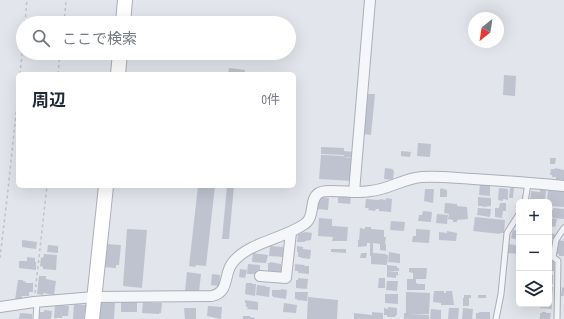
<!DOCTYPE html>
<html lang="ja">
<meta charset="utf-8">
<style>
:root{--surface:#fff;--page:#f6f6f7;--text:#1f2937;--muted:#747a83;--line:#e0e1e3}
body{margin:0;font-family:"Sofia Sans Condensed","Noto Sans JP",sans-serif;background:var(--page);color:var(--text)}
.controls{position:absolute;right:12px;bottom:12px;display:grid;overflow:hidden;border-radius:6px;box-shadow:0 4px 16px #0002}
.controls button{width:36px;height:36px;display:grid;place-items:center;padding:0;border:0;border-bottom:1px solid var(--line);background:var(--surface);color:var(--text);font:20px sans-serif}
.compass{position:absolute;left:468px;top:12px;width:36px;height:36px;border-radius:50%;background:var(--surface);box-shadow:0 4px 16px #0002;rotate:210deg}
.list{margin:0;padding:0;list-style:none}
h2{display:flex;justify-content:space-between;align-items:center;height:52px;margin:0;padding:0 16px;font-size:17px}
h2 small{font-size:13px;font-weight:400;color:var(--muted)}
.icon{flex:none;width:22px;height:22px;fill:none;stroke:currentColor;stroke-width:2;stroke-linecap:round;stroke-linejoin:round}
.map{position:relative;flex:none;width:564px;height:319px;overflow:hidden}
.search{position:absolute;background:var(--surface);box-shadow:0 4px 16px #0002;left:16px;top:16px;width:280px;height:44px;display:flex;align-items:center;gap:10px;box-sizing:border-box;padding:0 14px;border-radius:22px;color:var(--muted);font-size:15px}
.panel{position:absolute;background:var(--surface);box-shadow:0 4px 16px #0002;left:16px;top:72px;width:280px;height:116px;border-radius:6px}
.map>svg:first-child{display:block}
.building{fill:#bfc3cf}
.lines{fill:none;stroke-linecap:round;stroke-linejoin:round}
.lane-casing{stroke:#aaafb9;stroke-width:7}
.street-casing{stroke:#aaafb9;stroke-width:12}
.secondary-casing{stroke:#aaafb9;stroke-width:16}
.path{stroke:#c0c3ca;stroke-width:1.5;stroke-dasharray:3 3;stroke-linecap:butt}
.lane{stroke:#f5f6f9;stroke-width:5}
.street{stroke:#f5f6f9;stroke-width:10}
.secondary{stroke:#fff;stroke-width:14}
</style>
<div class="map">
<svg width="564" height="319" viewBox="0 0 564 319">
<rect width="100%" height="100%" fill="#e2e5eb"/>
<g class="building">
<path d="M229 68 245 70 244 74H228Z"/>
<path d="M504 75 516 76 515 96 503 95Z"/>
<path d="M367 94H375L371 135 364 134Z"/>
<path d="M418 143 431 144 430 157 417 156Z"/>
<path d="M321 147 344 148V151L354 152V157H343L344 155 321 154Z"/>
<path d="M401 151 411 152 410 157 401 156Z"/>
<path d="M321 155 343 156V157L354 158 353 181 319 179Z"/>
<path d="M550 158H556L555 164H550Z"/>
<path d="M385 168 393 169V171H394L393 180 384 179Z"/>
<path d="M555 168 564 170V181H556V177H552V175H550L551 169H555Z"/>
<path d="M480 183 490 184V196L479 195Z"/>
<path d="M198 186H215L206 266 196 265 195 267 189 266Z"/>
<path d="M227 186H234L229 239H222Z"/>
<path d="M441 188 447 190V197H440V189H441Z"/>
<path d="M499 188 508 189V200L503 199V201L498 200Z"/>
<path d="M510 188H514L513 198H509Z"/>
<path d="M425 189H434L433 203 424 201Z"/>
<path d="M540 189 546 190 545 202H530L531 191 540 192Z"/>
<path d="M548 189 564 190V207L549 206V202H547Z"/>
<path d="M338 195 351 196 350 204 338 203Z"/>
<path d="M318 197 329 198 328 210 317 209Z"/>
<path d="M478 197 491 198V206L482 207 483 206H478Z"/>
<path d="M386 198 392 199 391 212 379 211V209H376L375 211 368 210 369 208H365L366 199 379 200 380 199 386 200Z"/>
<path d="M445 203 457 204V206L467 207 468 219 457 220V222H453V220L448 219 449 214 444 213Z"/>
<path d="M500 203H506V211H503L502 218 495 217V208H499Z"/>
<path d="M478 208 491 209 490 217 477 215Z"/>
<path d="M553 208 564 209V219L553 218V217L549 216V209L553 210Z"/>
<path d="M423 211 432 212 431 222 418 221 419 215H422Z"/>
<path d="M437 214 448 215 447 224 436 223Z"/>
<path d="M475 217 505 220 504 233H500V234L473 231Z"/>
<path d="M319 218 332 219V226L348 227 347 241H332L333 237 318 236Z"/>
<path d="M549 218 557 219 555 227 549 226Z"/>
<path d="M391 221 405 222 404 231 390 230Z"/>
<path d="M365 227H371V229L384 230V237H386L385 244H386V251L380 250V244L373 243V253L386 254V255H388L387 265 371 264V256H370V243H367V246L358 247V240H359L360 228 365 229Z"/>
<path d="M127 229 147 230 142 288 123 286Z"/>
<path d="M416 229 430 230 429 243 412 242 413 236H416Z"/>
<path d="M513 230 519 231V240L511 238Z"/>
<path d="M447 231 457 233 456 241 439 240V232L447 233Z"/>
<path d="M306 232 312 233 311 240 305 241V242H297L298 234H301V233Z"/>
<path d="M549 233 555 234 554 239 549 238Z"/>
<path d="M22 240 37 242 36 249 22 247Z"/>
<path d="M558 240 564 241V256H559V254H557Z"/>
<path d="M106 244 121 245 119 265H116V268L103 267Z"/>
<path d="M509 244 519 246V254L508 253Z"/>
<path d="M48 245 58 246V253L47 252Z"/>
<path d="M270 246 283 247V257L269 256Z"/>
<path d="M297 246 303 247V249L311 250 310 259 301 258V257H298V252H297Z"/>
<path d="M331 249H346V253L331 252Z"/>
<path d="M389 252 400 254V263L388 262Z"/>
<path d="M253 253 268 255 266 263 252 262Z"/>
<path d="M361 253H367L366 258H360Z"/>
<path d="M44 254 57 255 56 270 43 269V267L40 266 41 257 43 258Z"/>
<path d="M27 257 35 258V262H36V270L19 268V261H27Z"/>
<rect x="549" y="261" width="5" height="10"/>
<path d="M270 262 281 264V273L268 272V263H270Z"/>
<path d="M248 264 260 265V270H257V273H255L254 274H247Z"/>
<path d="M295 264 305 265 304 266H309V274L298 273V271H295Z"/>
<path d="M387 265 397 266V268H399V271H387Z"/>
<path d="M409 268H427L426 279H416V283H417V284H425V290H407V279H413V273L409 272Z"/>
<path d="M240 269 247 270 245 278 239 277Z"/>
<path d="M387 271 398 272V276L396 275V278L387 277Z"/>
<path d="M187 272 201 274 199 292 185 291Z"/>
<path d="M212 274 220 275 219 286 211 285Z"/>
<path d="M549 274 553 275V284H549Z"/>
<path d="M39 276H46V279L56 281 54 295 43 293V295L37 294Z"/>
<path d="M298 278 308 279 307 289 296 288V280H298Z"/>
<path d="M379 278H385V288H378Z"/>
<path d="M18 280H23V281L26 282V283H33V292H29V296H22L21 301 15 300Z"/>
<path d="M387 281H398L397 291 386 290Z"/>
<path d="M246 283H252V284H256L255 296 245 294Z"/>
<path d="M257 285 266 286V287H270L269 297 256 295Z"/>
<path d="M549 287H553L552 297H549Z"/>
<path d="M562 287 564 288V296H561Z"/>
<path d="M281 289 287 290 286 299 273 297V296H272V290H281Z"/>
<path d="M434 291H444V293H446V291H452L454 305H441V303L433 302Z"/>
<path d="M295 292H308L307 301 297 300V299H295Z"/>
<path d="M406 292 430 293 429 314H410L429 315V319H404V313H406Z"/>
<path d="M385 294H398V304L385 303Z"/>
<rect x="464" y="295" width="7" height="3"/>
<rect x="478" y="295" width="8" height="3"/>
<path d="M308 297 338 300 337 319H307Z"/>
<rect x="463" y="298" width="6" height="8"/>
<path d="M245 300 258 302V310L247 309 248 307H246V303H245Z"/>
<path d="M549 300H551L552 309 540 308V304H549Z"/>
<path d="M102 302 115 303 114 319H98L99 305Z"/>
<rect x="121" y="302" width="16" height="10"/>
<path d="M143 302 162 303 161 313H159V314L142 313Z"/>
<path d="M284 303 297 305 296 313 283 312Z"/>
<path d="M74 304 86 305 84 318 83 319H73Z"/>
<path d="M55 305 69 306 68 316H62V318H54Z"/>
<path d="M208 306 222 307 221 319 207 316Z"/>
<path d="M388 307 397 308V315H396L395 317H387V315H384V308L388 309Z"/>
<path d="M184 308H196V319H185Z"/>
<path d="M449 308H459L458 319H448Z"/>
<path d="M463 308 473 309 472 319H462Z"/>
<path d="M431 309 441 310V319H430Z"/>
<path d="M44 310 52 311 51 319H39L40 312H44Z"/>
<path d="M372 312 383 313V319H354V313L372 315Z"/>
<path d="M479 312H490V319H476V313H479Z"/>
<path d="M542 312H546V313H551L550 319H540V313H542Z"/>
<path d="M20 313 32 314V319H19Z"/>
<path d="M243 316H250V317L255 318V319H243Z"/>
</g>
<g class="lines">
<defs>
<g id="lane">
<path d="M525 202 528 183"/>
<path d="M36 319 37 302"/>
<path d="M496 319 501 294 507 233 519 214"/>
<path d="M557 319 558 261 553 257 556 240 564 228"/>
</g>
<g id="street">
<path d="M354 192 370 0"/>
<path d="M260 276 286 278 291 232"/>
<path d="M0 307 34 302 95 297 212 296C230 292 223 274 233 262 248 244 276 240 296 229 300 227 304 225 307 222 315 214 309 199 319 193 324 189 347 192 355 192 360 192 365 192 370 191 388 190 404 178 422 177 439 176 456 178 473 179 504 181 534 183 564 186"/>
</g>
<g id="secondary">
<path d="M123 23 125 0"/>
<path d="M118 74 120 53"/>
<path d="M92 319 106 186"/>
</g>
</defs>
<use href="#lane" class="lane-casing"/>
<use href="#street" class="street-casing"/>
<use href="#secondary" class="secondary-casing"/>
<g class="path">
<path d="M25 23 27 0"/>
<path d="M64 23 66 0"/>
<path d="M20 74 23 44"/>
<path d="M58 74 60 53"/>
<path d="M0 258 8 190 18 94"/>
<path d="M35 293 47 186"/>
</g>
<use href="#lane" class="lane"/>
<use href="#street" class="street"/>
<use href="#secondary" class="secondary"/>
</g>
</svg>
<div class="controls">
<button>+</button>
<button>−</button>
<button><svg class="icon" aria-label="layers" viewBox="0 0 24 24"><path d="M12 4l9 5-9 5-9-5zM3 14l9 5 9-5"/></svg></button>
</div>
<svg class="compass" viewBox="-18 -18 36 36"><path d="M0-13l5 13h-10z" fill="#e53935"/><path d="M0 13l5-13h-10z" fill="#747a83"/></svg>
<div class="search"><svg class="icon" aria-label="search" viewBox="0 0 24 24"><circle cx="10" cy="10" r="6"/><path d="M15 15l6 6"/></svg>ここで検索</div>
<section class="panel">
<h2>周辺<small>0件</small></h2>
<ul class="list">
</ul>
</section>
</div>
